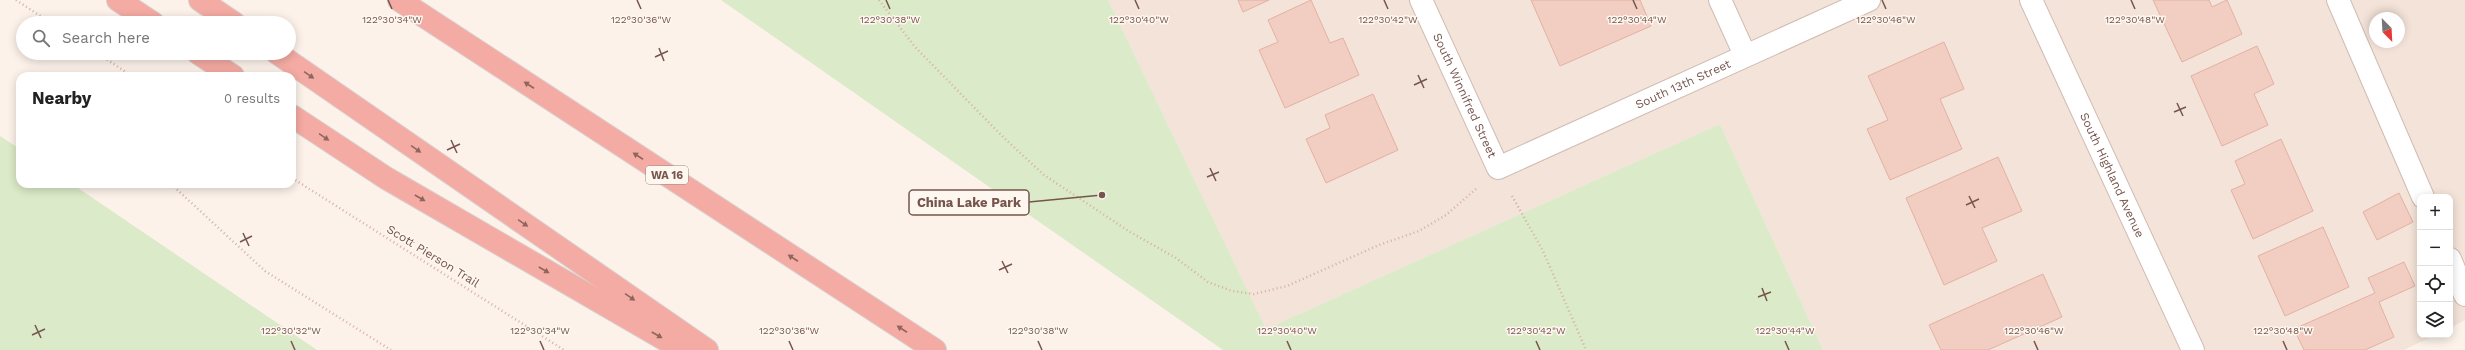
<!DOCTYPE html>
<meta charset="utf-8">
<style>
:root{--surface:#fff;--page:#f2f2f2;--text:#222;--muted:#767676;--line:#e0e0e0}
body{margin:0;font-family:"Work Sans",sans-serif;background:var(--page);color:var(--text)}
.controls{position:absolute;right:12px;bottom:12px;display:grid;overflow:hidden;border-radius:8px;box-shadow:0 2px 10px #0003}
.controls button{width:36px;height:36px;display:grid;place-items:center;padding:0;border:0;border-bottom:1px solid var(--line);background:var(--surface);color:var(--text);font:20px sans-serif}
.compass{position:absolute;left:2369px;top:12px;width:36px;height:36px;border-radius:50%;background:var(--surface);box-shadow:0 2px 10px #0003;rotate:156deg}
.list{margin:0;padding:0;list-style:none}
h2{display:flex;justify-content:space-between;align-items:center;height:52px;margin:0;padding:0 16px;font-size:17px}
h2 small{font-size:13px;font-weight:400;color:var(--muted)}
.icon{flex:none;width:22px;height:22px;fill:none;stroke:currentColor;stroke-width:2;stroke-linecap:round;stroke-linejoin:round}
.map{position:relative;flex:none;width:2465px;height:350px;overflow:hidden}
.search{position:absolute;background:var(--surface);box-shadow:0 2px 10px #0003;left:16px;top:16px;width:280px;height:44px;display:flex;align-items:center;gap:10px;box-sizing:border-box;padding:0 14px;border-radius:22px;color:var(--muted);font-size:15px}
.panel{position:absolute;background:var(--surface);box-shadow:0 2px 10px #0003;left:16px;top:72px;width:280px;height:116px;border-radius:12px}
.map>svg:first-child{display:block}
.residential{fill:#f4e3d8;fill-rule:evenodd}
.green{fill:#dbeac8}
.building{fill:#f1cdc2;stroke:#e3b1a3}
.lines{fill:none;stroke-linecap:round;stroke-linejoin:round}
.minor-casing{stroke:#d0bbb2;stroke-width:24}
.highway-casing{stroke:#d9cfcd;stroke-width:24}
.path{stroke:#d6b0a5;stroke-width:2.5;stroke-dasharray:1 3;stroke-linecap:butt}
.minor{stroke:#fff;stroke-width:22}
.highway{stroke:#f4aba3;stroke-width:22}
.oneway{fill:#8f665e}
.ticks{fill:none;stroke:#76554d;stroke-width:1.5}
.labels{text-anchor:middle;stroke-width:3;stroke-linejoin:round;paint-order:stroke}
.shield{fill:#fef7f0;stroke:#9f867e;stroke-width:1}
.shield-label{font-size:11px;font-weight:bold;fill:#76554d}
.street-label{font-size:12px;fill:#76554d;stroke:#fef7f0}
.ticks-label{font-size:10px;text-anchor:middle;fill:#76554d;stroke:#fef7f0;stroke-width:3;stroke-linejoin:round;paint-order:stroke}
.leader{fill:none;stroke:#76554d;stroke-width:1.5}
.callout-dot{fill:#76554d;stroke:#fef7f0;stroke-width:1.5}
.callout{fill:#fef7f0;stroke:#76554d;stroke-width:1.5}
.callout-label{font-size:13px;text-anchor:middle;font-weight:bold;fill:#76554d}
</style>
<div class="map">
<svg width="2465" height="350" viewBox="0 0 2465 350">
<rect width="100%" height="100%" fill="#fcf2ea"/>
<path class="residential" d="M1108 0H2465V320L2450 328V197H2420V335H2435L2404 350H1823L1720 124 1266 329ZM2375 18H2399V42H2375Z"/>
<g class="green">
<path d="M721 0H1108L1266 329 1720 124 1823 350H1223Z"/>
<path d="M0 136 20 149V184H72L317 350H0Z"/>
</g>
<g class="building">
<path d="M1238 0H1269L1243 12Z"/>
<path d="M1311 0 1330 43 1343 38 1359 75 1285 108 1259 50 1278 42 1268 20Z"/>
<path d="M1531 0H1640L1651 26 1560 66Z"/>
<path d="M2153 0H2209L2212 7 2227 0 2242 34 2182 62Z"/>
<path d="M1944 42 1964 89 1940 99 1962 149 1890 180 1867 129 1888 120 1868 76Z"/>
<path d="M2257 46 2274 84 2254 94 2268 125 2222 146 2191 76Z"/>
<path d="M1373 94 1398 150 1326 183 1306 139 1330 128 1325 115Z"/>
<path d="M2281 139 2313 211 2253 239 2231 190 2245 184 2235 161Z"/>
<path d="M1998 157 2022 211 1982 228 1997 261 1944 285 1906 198Z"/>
<path d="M2399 193 2413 222 2377 240 2363 212Z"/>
<path d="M2323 227 2349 287 2285 316 2258 256Z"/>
<path d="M2404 262 2415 286 2379 302 2394 337 2365 350H2304L2294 329 2375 293 2368 278Z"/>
<path d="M2043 274 2062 317 1988 350H1941L1929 325Z"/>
</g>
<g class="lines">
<defs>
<g id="minor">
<path id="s1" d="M1421 0 1498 168 1869 0"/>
<path d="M1720 0 1745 55"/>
<path id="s2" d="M2031 0 2193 350"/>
<path d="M2338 0 2423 197"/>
<path d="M2450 259 2465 295"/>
</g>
<g id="highway">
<path d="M118 0 153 23"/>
<path d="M200 0 234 23"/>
<path d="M399 0 935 350"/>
<path d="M198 53 233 76"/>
<path d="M277 53 707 350"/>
<path d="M292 116 386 178 683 350"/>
</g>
</defs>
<use href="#minor" class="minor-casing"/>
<use href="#highway" class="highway-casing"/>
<g class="path">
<path d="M16 0 51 23"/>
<path d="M879 0 915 47 1003 137 1044 175 1130 232 1176 258 1208 282 1232 291 1254 294 1287 286 1379 245 1419 231 1446 215 1476 189"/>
<path d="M97 53 132 76"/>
<path d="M292 178 564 350"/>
<path d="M171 184 265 271 391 350"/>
<path d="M1512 196 1543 251 1586 350"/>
</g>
<use href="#minor" class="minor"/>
<use href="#highway" class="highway"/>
</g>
<defs><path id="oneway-solid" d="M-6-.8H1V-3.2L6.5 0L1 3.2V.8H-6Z"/></defs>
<g class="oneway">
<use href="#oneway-solid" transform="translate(309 75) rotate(35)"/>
<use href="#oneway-solid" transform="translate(529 85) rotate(-147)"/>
<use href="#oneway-solid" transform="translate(324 137) rotate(34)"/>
<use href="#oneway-solid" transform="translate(416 149) rotate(35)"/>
<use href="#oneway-solid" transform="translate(638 156) rotate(-147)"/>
<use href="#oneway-solid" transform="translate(420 198) rotate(30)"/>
<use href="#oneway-solid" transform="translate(523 223) rotate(35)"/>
<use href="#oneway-solid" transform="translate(793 258) rotate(-147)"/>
<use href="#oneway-solid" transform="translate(544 270) rotate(30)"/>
<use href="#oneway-solid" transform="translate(630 297) rotate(35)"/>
<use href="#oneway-solid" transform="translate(902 329) rotate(-147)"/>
<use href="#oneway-solid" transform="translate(657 335) rotate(30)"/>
</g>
<path class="ticks" d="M388 0 392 9M637 0 641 9M886 0 890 9M1135 0 1139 9M1384 0 1388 9M1633 0 1637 9M1882 0 1886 9M2131 0 2135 9M659 48 664 61M655 57 668 51M1418 75 1424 88M1414 85 1427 79M2177 103 2183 116M2174 112 2186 107M451 140 457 153M447 150 460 144M1210 168 1216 181M1207 177 1219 172M1969 196 1975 208M1966 205 1979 199M243 233 249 246M240 242 252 236M1002 261 1008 273M999 270 1012 264M1762 288 1767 301M1758 297 1771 292M35 325 41 338M32 335 45 329M291 341 295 350M540 341 544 350M789 341 793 350M1038 341 1042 350M1287 341 1291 350M1536 341 1540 350M1785 341 1789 350M2034 341 2038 350M2283 341 2287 350"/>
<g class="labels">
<rect class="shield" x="646" y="166" width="42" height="18" rx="3"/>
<g class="shield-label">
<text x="667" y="179">WA 16</text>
</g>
<g class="street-label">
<text dy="4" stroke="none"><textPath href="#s1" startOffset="388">South 13th Street</textPath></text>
<text dy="4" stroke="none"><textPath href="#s1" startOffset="105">South Winnifred Street</textPath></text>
<text dy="4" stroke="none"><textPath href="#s2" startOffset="193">South Highland Avenue</textPath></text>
<text transform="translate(433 256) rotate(32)" y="4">Scott Pierson Trail</text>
</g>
</g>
<g class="ticks-label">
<text x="392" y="23">122°30'34"W</text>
<text x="641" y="23">122°30'36"W</text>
<text x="890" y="23">122°30'38"W</text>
<text x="1139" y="23">122°30'40"W</text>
<text x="1388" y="23">122°30'42"W</text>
<text x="1637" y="23">122°30'44"W</text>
<text x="1886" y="23">122°30'46"W</text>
<text x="2135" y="23">122°30'48"W</text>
<text x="291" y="334">122°30'32"W</text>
<text x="540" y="334">122°30'34"W</text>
<text x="789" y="334">122°30'36"W</text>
<text x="1038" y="334">122°30'38"W</text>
<text x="1287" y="334">122°30'40"W</text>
<text x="1536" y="334">122°30'42"W</text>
<text x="1785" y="334">122°30'44"W</text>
<text x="2034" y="334">122°30'46"W</text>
<text x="2283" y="334">122°30'48"W</text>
</g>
<path class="leader" d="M1102 195L1029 202"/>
<circle class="callout-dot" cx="1102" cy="195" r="4"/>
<rect class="callout" x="909" y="190" width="120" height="25" rx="4"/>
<g class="callout-label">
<text x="969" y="207">China Lake Park</text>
</g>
</svg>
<div class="controls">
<button>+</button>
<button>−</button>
<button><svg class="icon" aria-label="locate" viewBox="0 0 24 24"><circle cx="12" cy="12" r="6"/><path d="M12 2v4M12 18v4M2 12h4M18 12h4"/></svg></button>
<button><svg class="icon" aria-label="layers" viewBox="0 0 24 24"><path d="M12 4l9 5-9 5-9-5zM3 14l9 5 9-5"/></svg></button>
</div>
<svg class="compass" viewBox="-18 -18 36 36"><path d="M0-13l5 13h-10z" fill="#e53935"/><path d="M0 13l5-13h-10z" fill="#767676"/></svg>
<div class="search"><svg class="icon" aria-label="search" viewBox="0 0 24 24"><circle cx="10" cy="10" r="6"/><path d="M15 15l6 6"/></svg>Search here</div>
<section class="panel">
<h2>Nearby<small>0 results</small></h2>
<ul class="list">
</ul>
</section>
</div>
